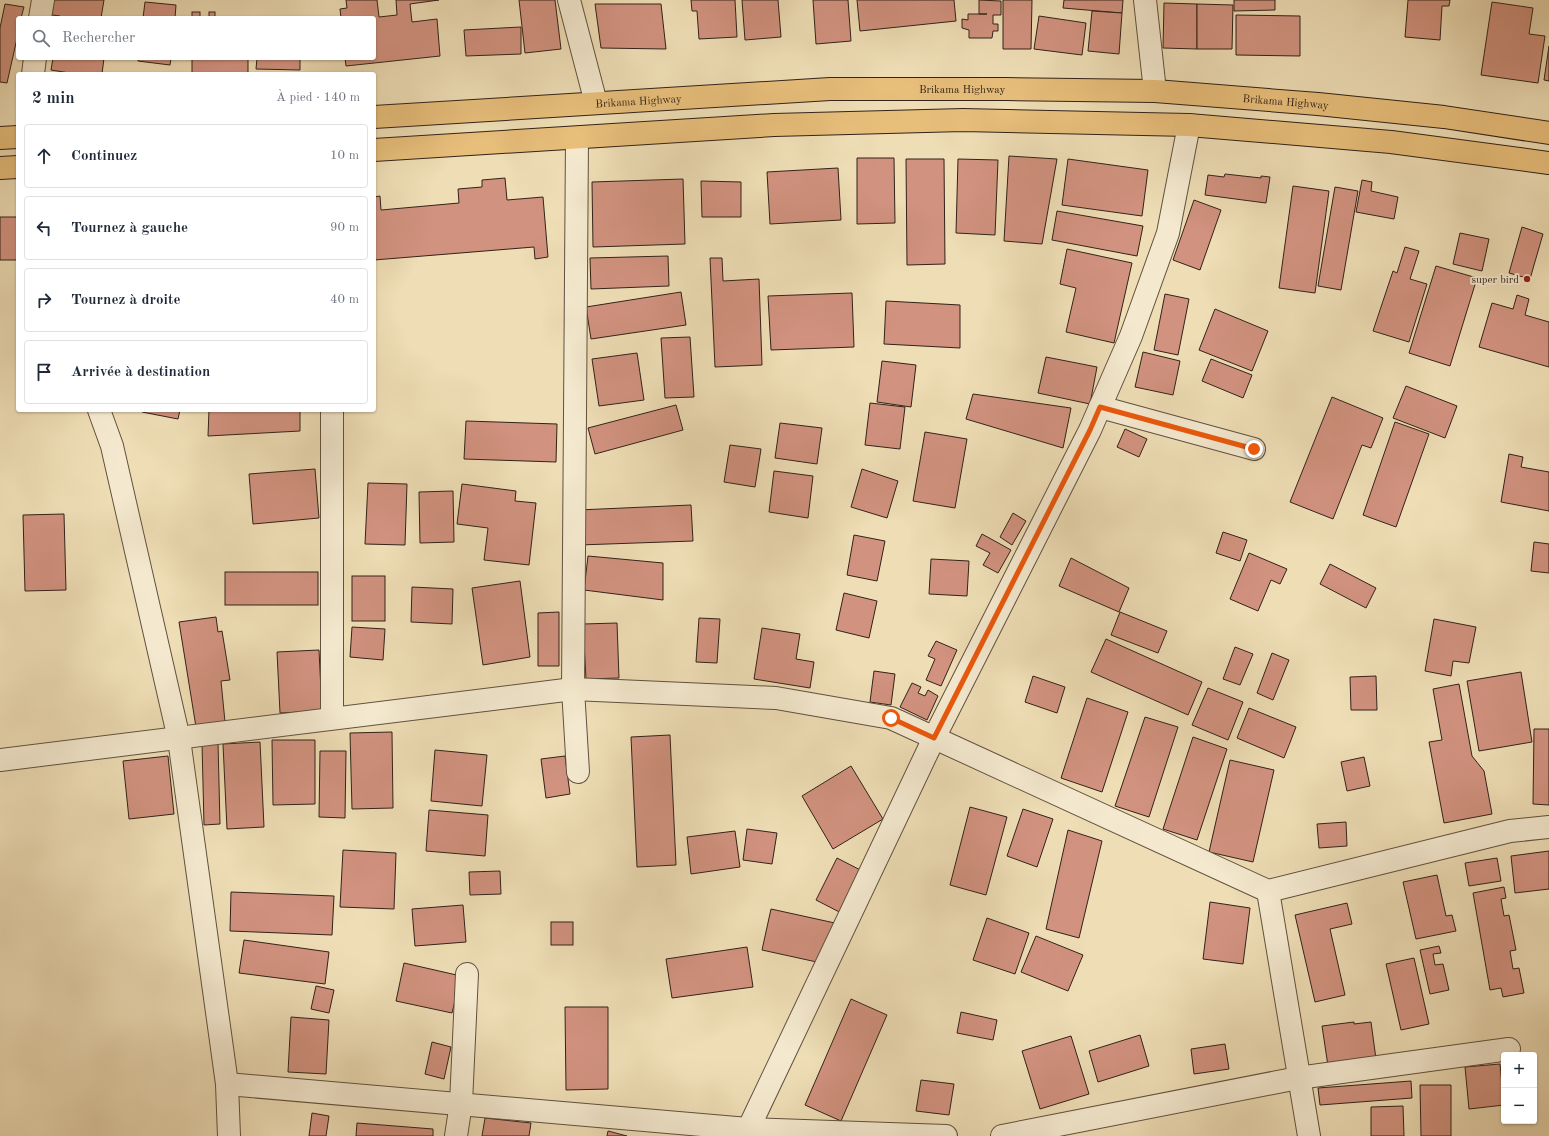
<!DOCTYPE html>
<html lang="fr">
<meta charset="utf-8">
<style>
:root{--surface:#fff;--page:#f2f2f3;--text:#1f2937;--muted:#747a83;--line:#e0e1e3}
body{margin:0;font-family:"Old Standard TT",serif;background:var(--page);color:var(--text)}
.controls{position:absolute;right:12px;bottom:12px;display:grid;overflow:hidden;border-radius:4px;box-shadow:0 1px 3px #0004}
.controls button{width:36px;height:36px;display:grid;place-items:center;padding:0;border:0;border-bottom:1px solid var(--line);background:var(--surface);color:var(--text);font:20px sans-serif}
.stop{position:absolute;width:12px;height:12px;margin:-9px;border:3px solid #ea580c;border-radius:50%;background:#fff}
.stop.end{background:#ea580c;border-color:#fff;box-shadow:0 1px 4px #0008}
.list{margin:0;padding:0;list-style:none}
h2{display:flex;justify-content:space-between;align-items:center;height:52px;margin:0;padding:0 16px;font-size:17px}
h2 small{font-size:13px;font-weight:400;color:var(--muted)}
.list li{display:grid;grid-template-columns:26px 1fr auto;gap:12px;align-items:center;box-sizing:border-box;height:64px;margin:0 8px 8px;padding:0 8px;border:1px solid var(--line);border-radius:4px}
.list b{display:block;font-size:15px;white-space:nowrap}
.list em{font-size:13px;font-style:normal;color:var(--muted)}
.icon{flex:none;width:22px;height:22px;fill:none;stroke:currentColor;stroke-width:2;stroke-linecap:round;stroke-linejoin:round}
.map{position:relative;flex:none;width:1549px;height:1136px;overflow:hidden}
.search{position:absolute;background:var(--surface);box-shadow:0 1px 3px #0004;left:16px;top:16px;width:360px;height:44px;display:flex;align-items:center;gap:10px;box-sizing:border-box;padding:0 14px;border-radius:4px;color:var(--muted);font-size:15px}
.panel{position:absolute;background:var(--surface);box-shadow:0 1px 3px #0004;left:16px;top:72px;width:360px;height:340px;border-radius:4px}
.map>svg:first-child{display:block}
.building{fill:#d1927f;stroke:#322218}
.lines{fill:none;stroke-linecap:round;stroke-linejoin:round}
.minor-casing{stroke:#61513f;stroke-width:24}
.highway-casing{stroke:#322218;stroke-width:24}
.minor{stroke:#f4e9cf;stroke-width:22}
.highway{stroke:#e7be7a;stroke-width:22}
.route{stroke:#ea580c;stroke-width:5}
.poi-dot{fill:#8f2418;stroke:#f4e9cf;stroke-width:1.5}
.labels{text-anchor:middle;stroke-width:3.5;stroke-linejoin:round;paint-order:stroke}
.street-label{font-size:11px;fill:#322218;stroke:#f4e9cf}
.poi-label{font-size:11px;fill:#322218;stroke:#f4e9cf;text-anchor:end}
</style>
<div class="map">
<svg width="1549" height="1136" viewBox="0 0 1549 1136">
<rect width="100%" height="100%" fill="#eeddb5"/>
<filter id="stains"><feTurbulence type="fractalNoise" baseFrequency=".005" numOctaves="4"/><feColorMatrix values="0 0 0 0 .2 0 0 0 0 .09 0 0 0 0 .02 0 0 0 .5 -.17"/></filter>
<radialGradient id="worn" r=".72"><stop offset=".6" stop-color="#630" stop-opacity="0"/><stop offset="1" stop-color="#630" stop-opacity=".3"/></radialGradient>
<g class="building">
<path d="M54 0H104L101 18H60V16L52 15Z"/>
<path d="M346 0H377L379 17 397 15 396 0H439L410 4 412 22 437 19 440 56 346 66 345 58H374V18H341L340 9 347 8Z"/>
<path d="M519 0H555L561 49 525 53Z"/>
<path d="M691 0H735L737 37 699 39 697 11H692Z"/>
<path d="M742 0H778L781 37 745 40Z"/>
<path d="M813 0H848L851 41 816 44Z"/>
<path d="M857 0H954L956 21 860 31Z"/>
<path d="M979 0 1001 1V15H993V24H998V31H993L992 38H969V30L962 28V19L968 20V14H987H979Z"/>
<path d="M1003 0H1032L1031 49H1003Z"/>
<path d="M1064 0H1123L1122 13 1063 8Z"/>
<path d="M1234 0H1275V10L1234 11Z"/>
<path d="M1408 0H1450L1449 6H1442L1440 40 1405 37Z"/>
<path d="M145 2 176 5 175 18H143Z"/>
<path d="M1492 2 1533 8 1529 34 1545 36 1538 83 1481 75Z"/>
<path d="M1164 3 1197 4V49L1163 48Z"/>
<path d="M5 4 24 7 21 18H18V34L7 83 0 82V28Z"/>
<path d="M595 4H661L666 49 601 48Z"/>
<path d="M1197 4 1233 5 1232 49H1197Z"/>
<path d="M1092 11 1122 13 1119 54 1088 51Z"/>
<rect x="192" y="12" width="8" height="6"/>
<rect x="209" y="12" width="6" height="6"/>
<path d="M1236 15 1300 16V56L1236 55Z"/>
<path d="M1039 16 1086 23 1082 55 1034 49Z"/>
<path d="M521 27V54L466 56 464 30Z"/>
<path d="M1549 46V81L1544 80Z"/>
<path d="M53 58H104L102 74H76L51 70Z"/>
<path d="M138 58H171L170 65 138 61Z"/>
<rect x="192" y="58" width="56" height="16"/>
<path d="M257 58H300V70L256 69Z"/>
<path d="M1009 156 1057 159 1042 244 1004 241Z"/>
<path d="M857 158H894L895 223 857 224Z"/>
<path d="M906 159H944L945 264 907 265Z"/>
<path d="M958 159 998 160 995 235 956 233Z"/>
<path d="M1068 159 1148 170 1142 216 1062 205Z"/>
<path d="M838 168 841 220 770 224 767 172Z"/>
<path d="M1225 174 1261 178V176L1270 177 1266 203 1205 195 1208 175 1224 177Z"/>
<path d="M505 178 507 200 543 197 548 257 535 259 534 247 374 260V197L380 196 381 210 459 203 458 189 482 187V180Z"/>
<path d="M683 179 685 244 593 247 592 182Z"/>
<path d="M1362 180 1372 182 1371 191 1398 197 1394 219 1356 212Z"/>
<path d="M701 181 741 182V217H702Z"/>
<path d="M1293 186 1329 191 1315 293 1279 288Z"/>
<path d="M1335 187 1358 191 1341 290 1318 286Z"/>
<path d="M1194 200 1221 210 1200 270 1173 260Z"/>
<path d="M1057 211 1143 226 1137 256 1052 240Z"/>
<rect x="0" y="217" width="18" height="43"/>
<path d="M1522 227 1543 234 1530 279 1509 273Z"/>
<path d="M1460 233 1489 239 1482 271 1453 264Z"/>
<path d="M1405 247 1419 251 1410 279 1427 284 1409 342 1373 331 1393 271 1397 273Z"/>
<path d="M1067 249 1132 263 1114 343 1066 332 1076 288 1060 284Z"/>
<path d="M668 256 669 286 591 289 590 258Z"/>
<path d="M710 258H722L723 281 759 279 762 365 715 367Z"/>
<path d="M1436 266 1477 278 1450 366 1409 353Z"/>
<path d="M681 292 686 325 591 339 586 307Z"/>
<path d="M852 293 854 347 771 350 768 296Z"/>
<path d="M1165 294 1189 299 1178 355 1154 350Z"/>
<path d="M1517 295 1529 299 1525 315 1549 322V367L1479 347 1492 303 1513 309Z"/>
<path d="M886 301 960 305V348L884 344Z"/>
<path d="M1215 309 1268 331 1252 371 1199 350Z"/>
<path d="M690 337 694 397 665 398 661 338Z"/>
<path d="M1143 352 1180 361 1173 395 1135 387Z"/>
<path d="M637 353 644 400 599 406 592 359Z"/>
<path d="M1046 357 1097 367 1090 404 1038 393Z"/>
<path d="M1211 359 1252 375 1243 398 1202 381Z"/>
<path d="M882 361 916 365 911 407 877 402Z"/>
<path d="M1406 386 1457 406 1445 438 1393 418Z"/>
<path d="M973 394 1071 408 1063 448 966 419Z"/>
<path d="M1332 397 1383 418 1371 448 1362 445 1333 519 1290 502Z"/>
<path d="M870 403 905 407 900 449 865 445Z"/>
<path d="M676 405 683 430 595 454 588 428Z"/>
<path d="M143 410H180L178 419 142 412Z"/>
<path d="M209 410H300V431L208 436Z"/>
<path d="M466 421 557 424 556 462 464 459Z"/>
<path d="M1395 422 1429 434 1396 527 1363 515Z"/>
<path d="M780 423 822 428 817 464 775 458Z"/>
<path d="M1125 429 1147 439 1139 457 1117 447Z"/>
<path d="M925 432 967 439 955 508 913 501Z"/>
<path d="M730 445 761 449 755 487 724 482Z"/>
<path d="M1509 454 1523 457 1521 467 1549 472V511L1501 502Z"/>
<path d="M315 469 319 518 253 524 249 474Z"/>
<path d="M862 469 898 481 887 518 851 507Z"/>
<path d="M774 471 813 476 808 518 769 512Z"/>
<path d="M368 483 407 484 405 545 365 544Z"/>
<path d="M462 484 516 491 515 501 536 503 529 565 484 560 488 528 457 524Z"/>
<path d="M453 491 454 542 420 543 419 492Z"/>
<path d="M691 505 693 541 579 545 578 510Z"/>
<path d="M1013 513 1026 521 1012 545 1000 537Z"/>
<path d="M64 514 66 590 25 591 23 515Z"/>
<path d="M1223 532 1247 540 1240 561 1216 553Z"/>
<path d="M982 534 1011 550 998 573 983 565 990 553 976 546Z"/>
<path d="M854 535 885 541 877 581 847 575Z"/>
<path d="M1534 542 1549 544V573L1531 571Z"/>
<path d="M1249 553 1287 569 1280 584 1271 580 1258 611 1230 599Z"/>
<path d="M588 556 663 563V600L584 590Z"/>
<path d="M1071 558 1129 588 1119 612 1059 586Z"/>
<path d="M931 559 969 561 967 596 929 594Z"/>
<path d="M1330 564 1376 588 1366 608 1320 584Z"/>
<rect x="225" y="572" width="93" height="33"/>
<rect x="352" y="576" width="33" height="45"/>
<path d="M520 581 530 657 483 665 472 588Z"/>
<path d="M412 587 453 589 452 624 411 622Z"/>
<path d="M844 593 877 601 869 638 836 630Z"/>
<path d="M559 612V666H538V613Z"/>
<path d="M1120 612 1167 631 1158 653 1111 635Z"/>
<path d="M216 617 218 632 222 631 230 680 221 681 225 722 196 727 179 622Z"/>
<path d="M699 618 720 619 717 663 696 662Z"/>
<path d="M1434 619 1476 627 1469 663 1453 661 1451 676 1425 671Z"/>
<path d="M617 623 619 678 586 679 583 624Z"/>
<path d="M352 627 385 629 383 660 350 657Z"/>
<path d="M762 628 800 634 796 659 814 662 810 688 754 679Z"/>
<path d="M1106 639 1202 682 1188 715 1091 672Z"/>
<path d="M936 641 957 650 941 686 926 680 935 659 928 656Z"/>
<path d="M1235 647 1253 654 1240 685 1223 679Z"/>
<path d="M319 650 322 711 280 713 277 652Z"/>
<path d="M1272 653 1289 660 1273 700 1257 693Z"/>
<path d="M874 671 895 674 891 705 870 702Z"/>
<path d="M1521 672 1532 742 1479 751 1467 681Z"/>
<path d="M1033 676 1065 687 1057 713 1025 702Z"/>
<path d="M1376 676 1377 710H1351L1350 677Z"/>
<path d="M912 683 921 687 918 693 925 696 928 690 938 696 927 720 900 707Z"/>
<path d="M1459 684 1472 756 1484 771 1492 814 1444 823 1429 742 1442 740 1433 689Z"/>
<path d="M1208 688 1243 702 1228 740 1192 725Z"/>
<path d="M1087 698 1128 712 1102 792 1061 778Z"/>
<path d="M1249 708 1296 727 1284 758 1237 738Z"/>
<path d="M1145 717 1178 727 1149 817 1115 806Z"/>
<path d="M1534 729H1549V805L1533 804Z"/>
<path d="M392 732 393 808 352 809 350 733Z"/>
<path d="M670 735 676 865 637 867 631 737Z"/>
<path d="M1193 737 1227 749 1197 840 1163 829Z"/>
<path d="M272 740H315V804L273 805Z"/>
<path d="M218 742 220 824 204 825 202 743Z"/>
<path d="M260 742 264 827 227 829 223 744Z"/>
<path d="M435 750 487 755 482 806 431 801Z"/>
<path d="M320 751H346L345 818 319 817Z"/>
<path d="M168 756 174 814 129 819 123 761Z"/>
<path d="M565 756 570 794 546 798 541 759Z"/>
<path d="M1364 757 1370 786 1347 791 1341 762Z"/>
<path d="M1230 760 1274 770 1253 862 1209 852Z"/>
<path d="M851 766 883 819 833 849 802 796Z"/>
<path d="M970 807 1007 817 986 895 950 885Z"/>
<path d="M1023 809 1053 819 1037 867 1007 856Z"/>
<path d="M429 810 488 815 485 856 426 851Z"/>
<path d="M1346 822 1347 846 1319 848 1317 824Z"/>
<path d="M747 829 777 833 772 864 743 860Z"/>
<path d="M1068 830 1102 841 1079 938 1046 929Z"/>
<path d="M735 831 740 867 691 874 687 837Z"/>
<path d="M343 850 396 853 394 909 340 907Z"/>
<path d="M1549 851V889L1515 893 1511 856Z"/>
<path d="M837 858 874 877 853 919 816 900Z"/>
<path d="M1497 858 1501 881 1469 886 1465 863Z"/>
<path d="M500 871 501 894 470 895 469 872Z"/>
<path d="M1437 875 1446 916 1452 915 1456 931 1416 939 1403 882Z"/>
<path d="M1504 887 1506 898 1501 899 1504 916 1509 915 1516 950 1510 951 1513 969 1519 968 1524 993 1503 997 1501 988 1490 990 1473 893Z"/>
<path d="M231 892 334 896 332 935 230 931Z"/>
<path d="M1210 902 1250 908 1243 964 1203 959Z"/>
<path d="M1347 903 1352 924 1330 929 1345 995 1315 1002 1295 915Z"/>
<path d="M463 905 466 942 415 946 412 909Z"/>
<path d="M771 909 844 925 835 966 762 950Z"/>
<path d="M987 918 1029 933 1015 974 973 960Z"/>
<rect x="551" y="922" width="22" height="23"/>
<path d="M1036 936 1083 955 1068 991 1021 972Z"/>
<path d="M244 940 329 952 325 984 239 973Z"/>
<path d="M1439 946 1441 953 1433 954 1435 965 1443 964 1449 990 1430 994 1420 950Z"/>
<path d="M747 947 753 987 672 998 666 959Z"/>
<path d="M1414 958 1429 1024 1401 1030 1386 964Z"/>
<path d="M404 963 461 976 452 1013 396 1001Z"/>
<path d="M316 986 334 990 329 1013 311 1009Z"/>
<path d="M851 999 887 1015 841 1121 805 1105Z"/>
<path d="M565 1007H608V1089L566 1090Z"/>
<path d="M961 1012 997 1020 993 1040 957 1033Z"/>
<path d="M291 1017 329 1020 326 1074 288 1072Z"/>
<path d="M1354 1022V1024L1371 1022 1376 1059 1328 1066 1322 1026Z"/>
<path d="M1140 1035 1149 1066 1098 1082 1089 1051Z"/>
<path d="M1071 1036 1089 1094 1040 1109 1022 1051Z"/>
<path d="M432 1042 451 1047 444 1079 425 1074Z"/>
<path d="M1225 1044 1229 1069 1194 1074 1191 1049Z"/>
<path d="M1500 1064 1504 1105 1469 1109 1465 1067Z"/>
<path d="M921 1080 954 1084 949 1115 916 1111Z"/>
<path d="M1411 1081 1412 1098 1320 1105 1318 1088Z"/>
<path d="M1420 1085H1451V1136H1421Z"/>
<path d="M1403 1106 1404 1136H1371V1107Z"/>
<path d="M312 1113 329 1116 326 1136H309Z"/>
<path d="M485 1118 531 1123 529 1136H482Z"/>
<path d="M357 1123 433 1129V1136H356Z"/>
<path d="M608 1131 627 1136H607Z"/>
</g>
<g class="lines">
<defs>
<g id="minor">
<path d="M569 0 596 103"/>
<path d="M1145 0 1155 91"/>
<path d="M40 18 43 0"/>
<path d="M33 74 35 58"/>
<path d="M577 138 573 689 578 772"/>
<path d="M1100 407 1254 449"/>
<path d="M99 410 112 446 179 739 227 1084 229 1136"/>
<path d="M332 718V410"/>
<path d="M0 760 573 689 776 698 891 718 1268 891 1510 831 1549 827"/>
<path d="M1268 891 1309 1136"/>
<path d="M227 1084 748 1129 946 1136"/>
<path d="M456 1136 461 1103 467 974"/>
<path d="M745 1136 934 738 1090 430 1131 336 1168 233 1189 125"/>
<path d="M1002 1136 1298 1078 1509 1049"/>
</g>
<g id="highway">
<path id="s1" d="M374 117 830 89H1006L1155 91 1318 104 1444 117 1549 133"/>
<path d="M0 138 18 137"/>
<path d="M374 150 774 125 963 120 1189 125 1391 142 1549 163"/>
<path d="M0 168 18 167"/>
</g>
</defs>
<use href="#minor" class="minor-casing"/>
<use href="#highway" class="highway-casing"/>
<use href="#minor" class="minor"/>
<use href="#highway" class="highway"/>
</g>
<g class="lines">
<path class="route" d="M891 718 934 738 1090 430 1100 407 1254 449"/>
</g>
<circle class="poi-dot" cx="1527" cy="279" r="4"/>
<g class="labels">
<g class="street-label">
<text dy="4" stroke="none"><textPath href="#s1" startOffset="589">Brikama Highway</textPath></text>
<text dy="4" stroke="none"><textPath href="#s1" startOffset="265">Brikama Highway</textPath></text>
<text dy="4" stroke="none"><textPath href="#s1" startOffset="913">Brikama Highway</textPath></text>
</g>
<g class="poi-label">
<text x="1519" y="283">super bird</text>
</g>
</g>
<rect width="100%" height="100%" filter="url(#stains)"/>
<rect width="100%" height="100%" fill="url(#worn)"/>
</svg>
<div class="controls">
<button>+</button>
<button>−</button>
</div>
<div class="stop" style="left:891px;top:718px"></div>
<div class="stop end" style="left:1254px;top:449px"></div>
<div class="search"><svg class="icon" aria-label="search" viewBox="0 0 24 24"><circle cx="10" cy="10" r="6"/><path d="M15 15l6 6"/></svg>Rechercher</div>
<section class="panel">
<h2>2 min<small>À pied · 140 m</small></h2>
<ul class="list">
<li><svg class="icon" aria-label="ahead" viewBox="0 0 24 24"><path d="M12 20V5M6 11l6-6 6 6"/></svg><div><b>Continuez</b></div><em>10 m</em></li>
<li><svg class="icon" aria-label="left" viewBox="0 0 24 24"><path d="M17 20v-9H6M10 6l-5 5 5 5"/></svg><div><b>Tournez à gauche</b></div><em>90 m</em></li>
<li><svg class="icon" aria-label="right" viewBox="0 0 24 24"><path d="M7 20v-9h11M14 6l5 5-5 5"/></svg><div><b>Tournez à droite</b></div><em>40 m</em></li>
<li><svg class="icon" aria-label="arrive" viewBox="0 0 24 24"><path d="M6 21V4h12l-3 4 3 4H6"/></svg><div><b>Arrivée à destination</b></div></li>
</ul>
</section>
</div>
